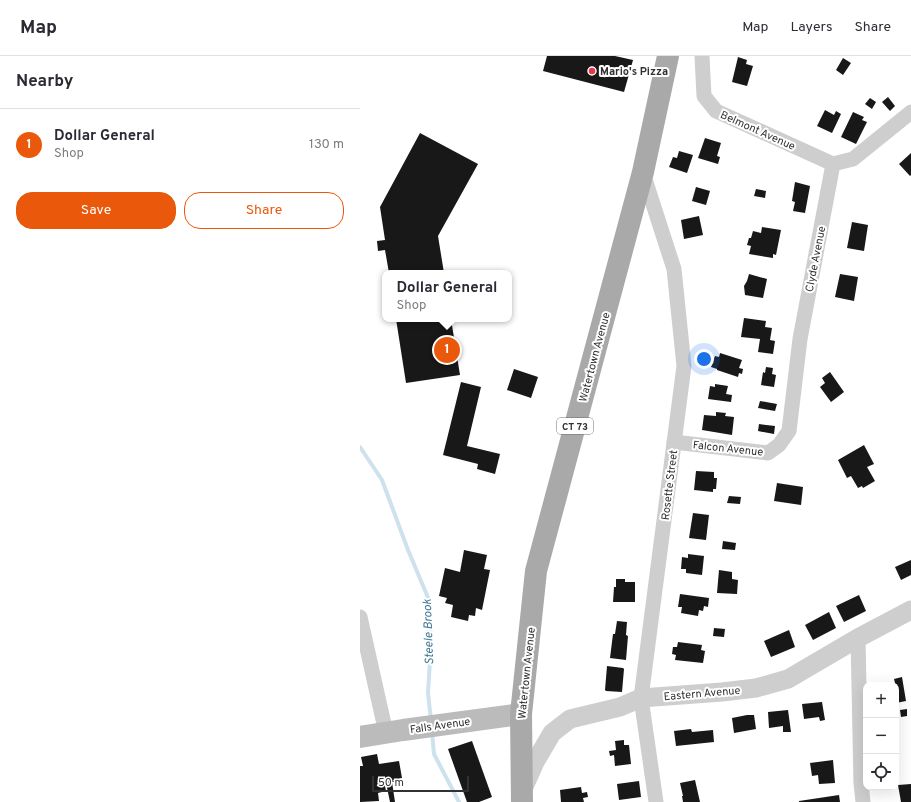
<!DOCTYPE html>
<meta charset="utf-8">
<style>
:root{--surface:#fff;--page:#f2f2f3;--text:#2b2b33;--muted:#7c7c81;--line:#e1e1e2;--accent:#ea580c}
body{margin:0;font-family:Overpass,sans-serif;background:var(--page);color:var(--text)}
.controls{position:absolute;right:12px;bottom:12px;display:grid;overflow:hidden;border-radius:8px;box-shadow:0 4px 16px #0002}
.controls button{width:36px;height:36px;display:grid;place-items:center;padding:0;border:0;border-bottom:1px solid var(--line);background:var(--surface);color:var(--text);font:20px sans-serif}
.scale{position:absolute;left:12px;bottom:10px;width:97px;box-sizing:border-box;padding-left:4px;border:2px solid #313131;border-top:0;font-size:11px;line-height:14px;white-space:nowrap;color:#313131;-webkit-text-stroke:3px #fff;paint-order:stroke}
.you{position:absolute;left:344px;top:303px;width:14px;height:14px;margin:-10px;border:3px solid #fff;border-radius:50%;background:#1a73e8;box-shadow:0 0 0 6px #1a73e833}
.badge{display:grid;place-items:center;width:26px;height:26px;border-radius:50%;background:var(--accent);color:#fff;font-size:13px;font-weight:700}
.pin{position:absolute;translate:-50% -50%;border:2px solid #fff;box-shadow:0 1px 4px #0006}
.popup{position:absolute;left:22px;top:214px;width:130px;height:52px;box-sizing:border-box;display:grid;place-content:center;border-radius:8px;background:var(--surface);filter:drop-shadow(0 1px 3px #0005);font-size:13px;white-space:nowrap;color:var(--muted)}
.popup b{font-size:15px;color:var(--text)}
.popup::after{content:'';position:absolute;left:50%;top:100%;margin-left:-8px;border:8px solid transparent;border-top-color:var(--surface)}
.list{margin:0;padding:0;list-style:none}
h2{display:flex;justify-content:space-between;align-items:center;height:52px;margin:0;padding:0 16px;font-size:17px}
h2 small{font-size:13px;font-weight:400;color:var(--muted)}
.list li{display:grid;grid-template-columns:26px 1fr auto;gap:12px;align-items:center;box-sizing:border-box;height:72px;padding:0 16px;border-top:1px solid var(--line)}
.list b{display:block;font-size:15px;white-space:nowrap}
.list p{margin:0;font-size:13px;white-space:nowrap;color:var(--muted)}
.list em{font-size:13px;font-style:normal;color:var(--muted)}
.actions{display:flex;gap:8px;padding:12px 16px}
.actions a{flex:1;padding:9px 0;border:1px solid var(--accent);border-radius:16px;text-align:center;font-size:14px;color:var(--accent)}
.actions .main{background:var(--accent);color:#fff}
.icon{flex:none;width:22px;height:22px;fill:none;stroke:currentColor;stroke-width:2;stroke-linecap:round;stroke-linejoin:round}
.map{position:relative;flex:none;width:551px;height:746px;overflow:hidden}
header{display:flex;align-items:center;gap:24px;box-sizing:border-box;height:56px;padding:0 20px;background:var(--surface);border-bottom:1px solid var(--line)}
header strong{font-size:19px}
nav{display:flex;gap:22px;margin-inline-start:auto;font-size:14px}
main{display:flex}
aside{flex:1;background:var(--surface)}
.map>svg:first-child{display:block}
.lines{fill:none;stroke-linecap:round;stroke-linejoin:round}
.stream{stroke:#cde2ed;stroke-width:4}
.building{fill:#181818}
.minor{stroke:#cecece;stroke-width:15}
.tertiary{stroke:#cecece;stroke-width:19}
.secondary{stroke:#bbb;stroke-width:22}
.primary{stroke:#a9a9a9;stroke-width:22}
.poi-dot{fill:#e4384b;stroke:#fff;stroke-width:1.5}
.labels{text-anchor:middle;stroke-width:4;stroke-linejoin:round;paint-order:stroke}
.shield{fill:#fff;stroke:#6f6f6f;stroke-width:1}
.shield-label{font-size:10px;font-weight:bold;fill:#313131}
.poi-label{font-size:11px;font-weight:bold;fill:#313131;stroke:#fff;text-anchor:start}
.street-label{font-size:11px;fill:#313131;stroke:#fff}
.water-label{font-size:12px;font-style:italic;fill:#3f7694;stroke:#fff}
</style>
<header>
<strong>Map</strong>
<nav><a>Map</a><a>Layers</a><a>Share</a></nav>
</header>
<main>
<aside>
<h2>Nearby<small></small></h2>
<ul class="list">
<li><span class="badge">1</span><div><b>Dollar General</b><p>Shop</p></div><em>130 m</em></li>
</ul>
<div class="actions"><a class="main">Save</a><a>Share</a></div>
</aside>
<div class="map">
<svg width="551" height="746" viewBox="0 0 551 746">
<rect width="100%" height="100%" fill="#fff"/>
<g class="lines">
<g class="stream">
<path d="M0 391 22 424 48 494 69 544 71 588 68 637 71 664"/>
<path d="M72 676 74 698 99 746"/>
</g>
</g>
<g class="building">
<path d="M187 0H255L273 4 264 36 183 15Z"/>
<path d="M378 1 387 4 386 8 393 10 387 30 372 26Z"/>
<path d="M483 2 491 7 483 19 476 14Z"/>
<path d="M528 41 535 50 530 55 522 46Z"/>
<path d="M510 42 516 46 512 53 505 48Z"/>
<path d="M465 54 474 59 476 55 481 58 472 77 457 70Z"/>
<path d="M493 56 504 61 502 64 507 66 496 88 481 81Z"/>
<path d="M60 77 118 108 78 180 84 217H29L25 194 18 195 17 185 25 184 20 151Z"/>
<path d="M345 82 361 87 357 100 360 101 358 108 338 102Z"/>
<path d="M319 95 333 99 327 117 309 111 313 101 317 102Z"/>
<path d="M551 97V119L550 120 539 108Z"/>
<path d="M435 126 450 130 445 157 433 155 435 146 432 145Z"/>
<path d="M336 131 350 135 346 149 332 145Z"/>
<path d="M396 133 406 135 405 142 394 140Z"/>
<path d="M339 160 343 179 324 183 321 164Z"/>
<path d="M492 166 508 169 504 195 487 192Z"/>
<path d="M402 171 421 174 416 199 413 198V202L389 198 391 190 387 189 389 182H391L393 175 401 177Z"/>
<path d="M389 218 407 223 403 242 385 239 384 230 387 225Z"/>
<path d="M480 218 498 221 494 245 475 241Z"/>
<path d="M384 262 406 265 405 271 412 272 410 284 415 285 413 298 398 296 400 283 381 281Z"/>
<path d="M36 263H91L100 319 46 327Z"/>
<path d="M360 297 382 304 379 312 383 313 382 318 379 317 378 321 357 314V313L351 311 355 300 359 301Z"/>
<path d="M406 311 413 312 412 318 416 319 414 331 401 329 403 316 405 317Z"/>
<path d="M154 313 178 321 171 342 147 334Z"/>
<path d="M470 316 484 336 471 346 460 331 465 327 462 322Z"/>
<path d="M101 326 121 331 107 390 140 398 135 418 117 413 118 408 83 399Z"/>
<path d="M355 328 368 330 366 338 372 339 371 346 348 343 350 330 355 331Z"/>
<path d="M400 345 417 348 415 355 398 352Z"/>
<path d="M356 356 366 357 365 360 374 361 372 379 342 374 344 359 356 360Z"/>
<path d="M399 368 415 370 414 378 398 375Z"/>
<path d="M504 389 514 408 507 411 515 425 503 432 502 430 498 432 491 420 487 422 478 404Z"/>
<path d="M336 415 354 416V422H357L356 433H353V436L334 434Z"/>
<path d="M417 427 443 431 441 449 414 445Z"/>
<path d="M369 440 381 441 380 448 367 447Z"/>
<path d="M333 457 349 459 346 484 329 482Z"/>
<path d="M363 485 376 487 375 494 362 493Z"/>
<path d="M104 494 127 499 124 513 130 514 122 554 116 552 115 560 109 559 108 565 91 561 93 549 85 547 87 542 79 540 85 512 100 516Z"/>
<path d="M328 498 344 500 342 519 326 517V513H321L322 501 328 502Z"/>
<path d="M551 504V519L541 524 535 511Z"/>
<path d="M359 514 372 516V523L378 524 377 538 357 537Z"/>
<path d="M256 523H265V526H275V546H253L254 531H256Z"/>
<path d="M320 538 349 542 348 551 344 550 343 555 339 554 338 560 321 557 322 551H318Z"/>
<path d="M499 539 506 555 484 566 476 550Z"/>
<path d="M469 556 476 572 453 584 445 569Z"/>
<path d="M257 565 267 566 266 579 268 580 266 604 250 602 253 578H255Z"/>
<path d="M354 572 365 573 364 581 353 580Z"/>
<path d="M429 574 435 591 411 601 404 585Z"/>
<path d="M318 586 342 589 341 594 345 595 343 607 315 604 316 599 312 598 313 591H317Z"/>
<path d="M247 610 263 612 264 613 262 636 246 635 245 634Z"/>
<path d="M542 621 546 645 536 647V629L526 628 535 627 534 623Z"/>
<path d="M462 646 465 664 460 665 459 661 444 663 442 648Z"/>
<path d="M547 653V660L541 661 540 654Z"/>
<path d="M428 654 431 676H423V670L409 672 408 656Z"/>
<path d="M387 659H394L396 673 374 677 372 662Z"/>
<path d="M331 673 332 676 353 674 354 686 316 690 314 675Z"/>
<path d="M264 684V689H269L271 708 255 710 254 699 250 700 249 695 256 694 255 685Z"/>
<path d="M112 685 132 741 119 746H107L88 693Z"/>
<path d="M17 698 19 708 39 705 42 722 33 724 34 726H32L35 746H30L26 727 24 725 26 735 18 737 19 745 0 746V710H3L1 701Z"/>
<path d="M473 704 475 727 459 728 458 719 452 720 450 707Z"/>
<path d="M335 724 340 746H323L322 740H323L320 727Z"/>
<path d="M279 725 281 741 259 744 257 728Z"/>
<path d="M551 728V746H541L538 729Z"/>
<path d="M221 731 222 737 227 736 228 741 223 742 224 746H201L200 734Z"/>
<path d="M479 739 480 746H439V745Z"/>
</g>
<g class="lines">
<g class="minor">
<path d="M342 0 344 40 356 55 473 108"/>
<path d="M283 117 314 213 324 310 281 642 296 746"/>
<path d="M314 386 408 397 419 389 429 375 440 283 473 108 493 103 551 56"/>
<path d="M0 561 26 677"/>
<path d="M498 582 501 727 503 746"/>
</g>
<path class="tertiary" d="M162 735 175 706 192 677 210 663 260 651 281 642 362 636 396 632 428 623 498 582 551 554"/>
<path class="secondary" d="M0 681 43 674 161 658"/>
<path class="primary" d="M162 746 161 658 176 515 283 116 308 0"/>
</g>
<circle class="poi-dot" cx="232" cy="15" r="4"/>
<g class="labels">
<rect class="shield" x="197" y="362" width="36" height="16" rx="3"/>
<g class="shield-label">
<text x="215" y="374">CT 73</text>
</g>
<g class="poi-label">
<text x="240" y="19">Mario's Pizza</text>
</g>
<g class="street-label">
<text transform="translate(398 74) rotate(24)" y="4">Belmont Avenue</text>
<text transform="translate(455 203) rotate(-79)" y="4">Clyde Avenue</text>
<text transform="translate(234 301) rotate(-75)" y="4">Watertown Avenue</text>
<text transform="translate(368 392) rotate(6)" y="4">Falcon Avenue</text>
<text transform="translate(309 429) rotate(-83)" y="4">Rosette Street</text>
<text transform="translate(166 617) rotate(-84)" y="4">Watertown Avenue</text>
<text transform="translate(342 637) rotate(-5)" y="4">Eastern Avenue</text>
<text transform="translate(80 669) rotate(-8)" y="4">Falls Avenue</text>
</g>
<g class="water-label">
<text transform="translate(68 576) rotate(-92)" y="4">Steele Brook</text>
</g>
</g>
</svg>
<div class="controls">
<button>+</button>
<button>−</button>
<button><svg class="icon" aria-label="locate" viewBox="0 0 24 24"><circle cx="12" cy="12" r="6"/><path d="M12 2v4M12 18v4M2 12h4M18 12h4"/></svg></button>
</div>
<div class="scale">50 m</div>
<div class="you"></div>
<div class="pin badge" style="left:87px;top:294px">1</div>
<div class="popup"><b>Dollar General</b>Shop</div>
</div>
</main>
